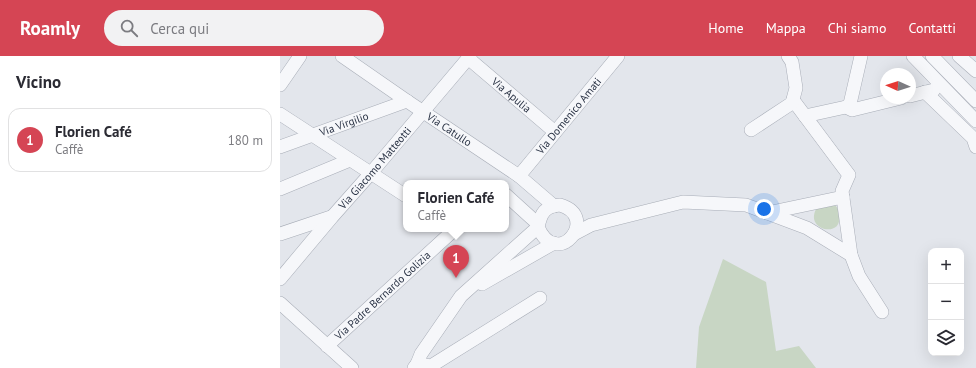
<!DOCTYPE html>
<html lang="it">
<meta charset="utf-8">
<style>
:root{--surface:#fff;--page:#f2f2f3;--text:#2b2b33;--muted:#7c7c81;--line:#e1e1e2;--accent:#d54554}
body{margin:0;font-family:"PT Sans",sans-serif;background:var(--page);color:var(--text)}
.controls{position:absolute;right:12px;bottom:12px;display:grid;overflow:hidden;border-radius:8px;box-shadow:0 4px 16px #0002}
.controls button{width:36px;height:36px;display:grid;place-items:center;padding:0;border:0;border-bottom:1px solid var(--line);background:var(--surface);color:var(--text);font:20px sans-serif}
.compass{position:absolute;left:600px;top:12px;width:36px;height:36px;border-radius:50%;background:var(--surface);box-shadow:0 4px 16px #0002;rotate:273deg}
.you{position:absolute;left:484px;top:153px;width:14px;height:14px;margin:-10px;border:3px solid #fff;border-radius:50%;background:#1a73e8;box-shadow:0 0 0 6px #1a73e833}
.badge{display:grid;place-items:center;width:26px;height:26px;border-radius:50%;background:var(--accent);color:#fff;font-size:13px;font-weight:700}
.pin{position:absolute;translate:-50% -33px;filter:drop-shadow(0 1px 2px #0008)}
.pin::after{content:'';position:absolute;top:21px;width:14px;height:12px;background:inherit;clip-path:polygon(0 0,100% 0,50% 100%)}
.popup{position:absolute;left:123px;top:124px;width:106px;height:52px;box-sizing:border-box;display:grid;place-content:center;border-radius:8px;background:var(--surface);filter:drop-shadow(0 1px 3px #0005);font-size:13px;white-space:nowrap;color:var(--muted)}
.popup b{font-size:15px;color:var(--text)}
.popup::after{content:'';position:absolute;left:50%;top:100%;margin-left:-8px;border:8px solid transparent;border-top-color:var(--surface)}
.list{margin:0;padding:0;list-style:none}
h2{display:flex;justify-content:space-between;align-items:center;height:52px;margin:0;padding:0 16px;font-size:17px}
h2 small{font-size:13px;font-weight:400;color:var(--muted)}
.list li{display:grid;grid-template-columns:26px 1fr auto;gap:12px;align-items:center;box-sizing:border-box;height:64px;margin:0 8px 8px;padding:0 8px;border:1px solid var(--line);border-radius:12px}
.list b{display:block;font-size:15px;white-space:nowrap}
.list p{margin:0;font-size:13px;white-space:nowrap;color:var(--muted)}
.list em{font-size:13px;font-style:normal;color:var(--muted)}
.icon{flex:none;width:22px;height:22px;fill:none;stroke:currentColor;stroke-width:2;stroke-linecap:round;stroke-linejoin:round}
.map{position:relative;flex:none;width:696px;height:312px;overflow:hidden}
header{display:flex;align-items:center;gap:24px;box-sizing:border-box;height:56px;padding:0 20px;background:var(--accent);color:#fff}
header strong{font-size:19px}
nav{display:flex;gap:22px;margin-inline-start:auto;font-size:14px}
.search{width:280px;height:36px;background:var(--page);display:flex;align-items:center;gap:10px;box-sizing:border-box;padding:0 14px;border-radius:22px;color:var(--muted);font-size:15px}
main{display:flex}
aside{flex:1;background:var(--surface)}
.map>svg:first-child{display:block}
.green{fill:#c8d6c4}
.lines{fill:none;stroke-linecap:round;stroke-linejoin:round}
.minor-casing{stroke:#a8adb7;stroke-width:14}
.minor{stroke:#f6f7fa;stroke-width:13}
.labels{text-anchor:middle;stroke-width:4;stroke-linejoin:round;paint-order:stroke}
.street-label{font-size:11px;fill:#2a3345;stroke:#f3f5f9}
</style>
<header>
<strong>Roamly</strong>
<div class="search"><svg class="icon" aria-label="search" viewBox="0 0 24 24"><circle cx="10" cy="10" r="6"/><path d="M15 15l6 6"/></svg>Cerca qui</div>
<nav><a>Home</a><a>Mappa</a><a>Chi siamo</a><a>Contatti</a></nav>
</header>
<main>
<aside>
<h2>Vicino<small></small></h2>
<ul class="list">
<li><span class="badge">1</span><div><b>Florien Café</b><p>Caffè</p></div><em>180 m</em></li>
</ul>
</aside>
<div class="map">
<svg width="696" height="312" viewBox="0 0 696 312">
<rect width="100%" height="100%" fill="#e3e6ec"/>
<g class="green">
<path d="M555 149C558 152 559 155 559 160 563 183 521 174 538 150Z"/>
<path d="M443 203 486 226 496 295 519 290 536 312H416L419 271Z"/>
</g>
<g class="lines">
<defs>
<g id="minor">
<path id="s1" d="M62 0 127 45 239 120 274 150"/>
<path d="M633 0 696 65"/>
<path d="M652 0 696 45"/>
<path d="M679 0 696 15"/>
<path id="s2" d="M188 2 275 76"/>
<path d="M0 29 20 0"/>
<path d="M645 36 693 82 696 91"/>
<path d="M630 40 654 34"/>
<path d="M513 44 569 119 562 135 571 199"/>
<path d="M566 51 572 54 621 42"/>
<path d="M0 58 126 140"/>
<path d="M525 60 566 51 570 48 581 0"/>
<path d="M471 74 512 47 516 32 512 6 508 0"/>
<path id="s3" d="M0 91 127 45"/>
<path id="s4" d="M239 120 338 0"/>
<path d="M0 133 70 104"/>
<path d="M226 139 258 168"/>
<path d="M280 149C321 161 277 215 258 171 261 157 265 150 280 149Z"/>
<path d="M487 157 563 141"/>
<path d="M0 178 51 161"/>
<path d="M294 178 311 169 403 146 466 149 527 172 571 199 579 220 602 256"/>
<path id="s5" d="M0 223 52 161 91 117 190 0"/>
<path d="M202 228 274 187"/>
<path d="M0 247 72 312"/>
<path id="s6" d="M47 290 175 173"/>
<path d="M137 308 151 310 260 242"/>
<path d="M134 312 137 308 141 298 181 240 258 171"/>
</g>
</defs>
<use href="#minor" class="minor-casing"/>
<use href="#minor" class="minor"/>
</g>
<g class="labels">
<g class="street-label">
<text dy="4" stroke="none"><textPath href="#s2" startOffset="57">Via Apulia</textPath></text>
<text dy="4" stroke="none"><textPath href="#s4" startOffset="78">Via Domenico Amati</textPath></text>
<text dy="4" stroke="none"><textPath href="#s3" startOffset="68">Via Virgilio</textPath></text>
<text dy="4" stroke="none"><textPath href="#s1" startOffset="130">Via Catullo</textPath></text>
<text dy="4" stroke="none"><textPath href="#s5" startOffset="146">Via Giacomo Matteotti</textPath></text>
<text dy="4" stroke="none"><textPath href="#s6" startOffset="75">Via Padre Bernardo Golizia</textPath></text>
</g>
</g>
</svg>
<div class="controls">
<button>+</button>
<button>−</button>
<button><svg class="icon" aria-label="layers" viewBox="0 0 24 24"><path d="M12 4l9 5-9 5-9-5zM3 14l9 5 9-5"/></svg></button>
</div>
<svg class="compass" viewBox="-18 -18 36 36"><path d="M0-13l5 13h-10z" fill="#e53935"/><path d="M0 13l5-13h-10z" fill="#7c7c81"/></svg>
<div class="you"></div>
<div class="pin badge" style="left:176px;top:222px">1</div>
<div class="popup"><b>Florien Café</b>Caffè</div>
</div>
</main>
